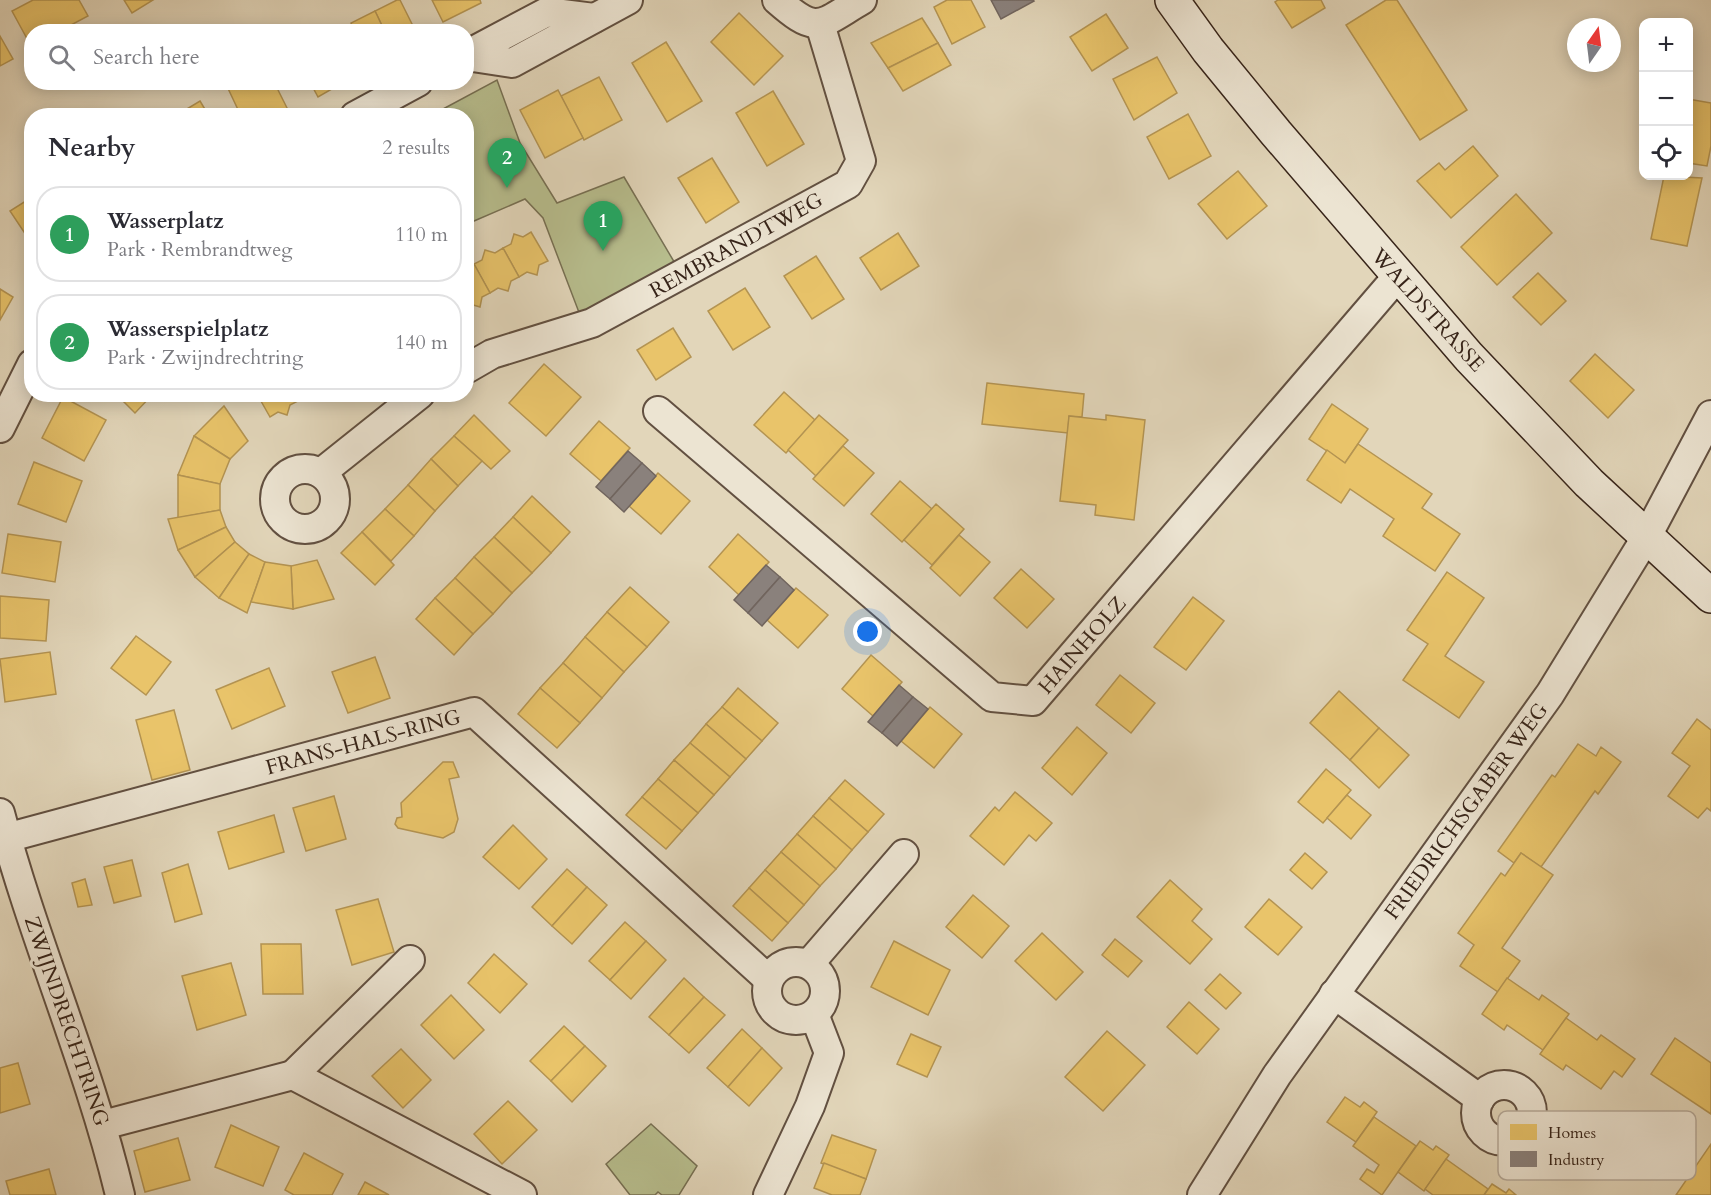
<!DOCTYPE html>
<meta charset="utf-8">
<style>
:root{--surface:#fff;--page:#f7f7f7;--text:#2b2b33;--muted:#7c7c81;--line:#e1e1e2;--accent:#b45309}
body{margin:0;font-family:Cardo,serif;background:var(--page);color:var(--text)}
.controls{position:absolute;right:18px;top:18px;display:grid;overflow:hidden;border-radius:12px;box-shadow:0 3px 15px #0003}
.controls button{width:54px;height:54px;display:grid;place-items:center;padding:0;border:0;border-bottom:2px solid var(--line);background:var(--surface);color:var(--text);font:30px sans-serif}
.compass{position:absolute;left:1567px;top:18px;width:54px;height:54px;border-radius:50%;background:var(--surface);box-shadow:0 3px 15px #0003;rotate:14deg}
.you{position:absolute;left:868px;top:632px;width:21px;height:21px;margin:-15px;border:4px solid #fff;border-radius:50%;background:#1a73e8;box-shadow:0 0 0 9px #1a73e833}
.badge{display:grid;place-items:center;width:39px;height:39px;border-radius:50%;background:var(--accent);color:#fff;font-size:20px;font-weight:700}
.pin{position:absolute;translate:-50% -50px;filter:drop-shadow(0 2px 3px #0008)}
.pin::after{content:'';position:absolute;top:32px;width:21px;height:18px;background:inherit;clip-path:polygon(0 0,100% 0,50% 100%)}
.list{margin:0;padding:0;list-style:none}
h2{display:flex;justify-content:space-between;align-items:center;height:78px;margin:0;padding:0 24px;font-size:26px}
h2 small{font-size:20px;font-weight:400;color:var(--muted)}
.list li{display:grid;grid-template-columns:39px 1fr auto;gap:18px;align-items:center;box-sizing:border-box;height:96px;margin:0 12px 12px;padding:0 12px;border:2px solid var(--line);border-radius:24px}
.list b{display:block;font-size:22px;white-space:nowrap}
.list p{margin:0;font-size:20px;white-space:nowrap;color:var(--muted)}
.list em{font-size:20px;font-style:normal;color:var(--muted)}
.icon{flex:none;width:33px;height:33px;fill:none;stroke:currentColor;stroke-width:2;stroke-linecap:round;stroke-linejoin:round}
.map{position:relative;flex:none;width:1711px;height:1195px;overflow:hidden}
.search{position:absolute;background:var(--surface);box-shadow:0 3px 15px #0003;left:24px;top:24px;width:450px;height:66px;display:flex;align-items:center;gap:15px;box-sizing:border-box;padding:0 21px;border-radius:24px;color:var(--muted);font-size:22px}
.panel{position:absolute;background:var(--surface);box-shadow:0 3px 15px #0003;left:24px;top:108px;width:450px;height:294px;border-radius:24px}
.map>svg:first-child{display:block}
.green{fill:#b7bd8d;stroke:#777053;stroke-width:1.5}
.homes{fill:#e9c46a;stroke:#b49452;stroke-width:1.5}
.industry{fill:#8a817c;stroke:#71655e;stroke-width:1.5}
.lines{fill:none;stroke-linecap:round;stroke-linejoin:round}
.street-casing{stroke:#625041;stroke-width:32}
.secondary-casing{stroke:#372419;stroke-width:36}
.street{stroke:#ece4d2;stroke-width:28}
.secondary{stroke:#ece4d2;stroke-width:33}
.labels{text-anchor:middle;stroke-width:6;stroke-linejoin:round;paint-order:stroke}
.street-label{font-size:21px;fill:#372419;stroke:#ece4d2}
.key{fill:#ece4d2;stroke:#b6aa9a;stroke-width:1.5}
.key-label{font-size:16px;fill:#372419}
</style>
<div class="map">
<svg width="1711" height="1195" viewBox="0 0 1711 1195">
<rect width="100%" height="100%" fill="#e2d6ba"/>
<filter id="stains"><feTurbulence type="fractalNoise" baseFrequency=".00333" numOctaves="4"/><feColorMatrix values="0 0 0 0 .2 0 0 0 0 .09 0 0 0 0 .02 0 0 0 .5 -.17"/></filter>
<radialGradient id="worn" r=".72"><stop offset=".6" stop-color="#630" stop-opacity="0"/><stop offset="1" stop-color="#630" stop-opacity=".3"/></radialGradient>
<g class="green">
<path d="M497 80 520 143 557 203 624 177 676 265 580 315 543 218 525 199 467 224 466 116H430Z"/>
<path d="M651 1124 697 1166 679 1195H662L658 1192 655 1195H630L606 1164Z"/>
</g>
<g class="homes">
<path d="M33 0H79L88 16 58 32H32L31 46 12 11Z"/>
<path d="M124 0H153L132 13Z"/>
<path d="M397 0H400L416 32H385L375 11Z"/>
<path d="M432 0H480L481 3 443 22Z"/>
<path d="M947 0H971L985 27 952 44 934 7Z"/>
<path d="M1278 0H1321L1325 8 1292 28 1275 2Z"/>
<path d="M1386 0H1397L1467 110 1420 140 1346 25Z"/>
<path d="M375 11 385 32H355L351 23Z"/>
<path d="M739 13 783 56 754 85 711 42Z"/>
<path d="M1106 14 1128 48 1092 71 1070 37Z"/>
<path d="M922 18 938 43 888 68 871 43Z"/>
<path d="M0 36 13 59 0 66Z"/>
<path d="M666 42 702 101 667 122 632 63Z"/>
<path d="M938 43 951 65 903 91 888 68Z"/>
<path d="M1157 57 1177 93 1134 120 1113 79Z"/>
<path d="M599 77 622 120 584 140 561 96Z"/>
<path d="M225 82H274L291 116H241Z"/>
<path d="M310 82H344L318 97Z"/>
<path d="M558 90 583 138 545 158 520 110Z"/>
<path d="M773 91 804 144 767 166 736 113Z"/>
<path d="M1688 99 1711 103V146L1707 166 1688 163Z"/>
<path d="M200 101 209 116H178L177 115Z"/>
<path d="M1188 114 1211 156 1169 179 1147 137Z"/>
<path d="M1473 146 1498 176 1451 218 1417 181 1439 163 1445 170Z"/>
<path d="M712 158 739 202 706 223 678 178Z"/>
<path d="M1238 171 1267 206 1227 239 1198 204Z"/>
<path d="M1664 176 1702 178 1687 246 1651 239Z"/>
<path d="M1516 194 1552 233 1497 285 1461 247Z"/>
<path d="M32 197V244L10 211Z"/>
<path d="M531 232 548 261 539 265 537 275 527 272 519 277 503 248 511 244 514 234 523 237Z"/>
<path d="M898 233 919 266 881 290 860 258Z"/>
<path d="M503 248 519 277 511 281 508 291 498 288 490 293 474 264 482 260 485 250 495 253Z"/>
<path d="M816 256 844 299 812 319 784 276Z"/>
<path d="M474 264 490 293 482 297 480 307 470 304 466 306V269Z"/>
<path d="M1538 273 1566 301 1541 325 1513 297Z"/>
<path d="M745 288 770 327 733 350 708 311Z"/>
<path d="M0 289 13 297 0 320Z"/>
<path d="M673 328 691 357 656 380 637 350Z"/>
<path d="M1595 354 1634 390 1608 418 1570 381Z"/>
<path d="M544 364 581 397 546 436 509 403Z"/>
<path d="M987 383 1084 394 1082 417 1069 416 1068 433 982 424Z"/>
<path d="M784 392 815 420 786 453 754 425Z"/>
<path d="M116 394H153L135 413Z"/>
<path d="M257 394H295L298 401 290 405 287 415 278 412 270 417Z"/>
<path d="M63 397 106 420 84 461 42 438Z"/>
<path d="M1332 404 1368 429 1345 463 1309 439Z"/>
<path d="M224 406 248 441 230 459 194 436Z"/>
<path d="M474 415 510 451 491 469 454 436Z"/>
<path d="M819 415 848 440 816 476 788 450Z"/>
<path d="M1106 415 1145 420 1134 520 1095 515 1096 505 1060 501 1069 416 1106 420Z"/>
<path d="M599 421 630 448 601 481 570 454Z"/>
<path d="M194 436 230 459 220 484 178 475Z"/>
<path d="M454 436 482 461 458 486 431 459Z"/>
<path d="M1358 444 1432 494 1422 508 1460 534 1435 571 1383 536 1394 519 1350 489 1341 503 1307 480 1327 450 1345 463Z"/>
<path d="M843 446 874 473 844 506 813 479Z"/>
<path d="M431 459 458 486 435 511 408 485Z"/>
<path d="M34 462 82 481 66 522 18 504Z"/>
<path d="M658 473 690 501 661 534 629 506Z"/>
<path d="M178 475 220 484V510L178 518Z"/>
<path d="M900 481 932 509 902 542 871 514Z"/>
<path d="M408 485 435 511 414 536 385 509Z"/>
<path d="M532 496 570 532 551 553 513 517Z"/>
<path d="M936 504 964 529 932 565 904 540Z"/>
<path d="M385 509 414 536 391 561 362 532Z"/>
<path d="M220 510 226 527 178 550 168 519Z"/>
<path d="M513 517 551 553 532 573 494 537Z"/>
<path d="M226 527 235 542 195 577 178 550Z"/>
<path d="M362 532 394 565 375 585 341 553Z"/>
<path d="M8 534 61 542 55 582 2 573Z"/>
<path d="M738 534 769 562 739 595 709 567Z"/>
<path d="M959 535 990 562 960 596 930 568Z"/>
<path d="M494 537 532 573 512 593 474 557Z"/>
<path d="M235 542 249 554 219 598 195 577Z"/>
<path d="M249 554 265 562 247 613 219 598Z"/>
<path d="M474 557 512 593 493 614 455 578Z"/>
<path d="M317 560 334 599 293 609 291 566Z"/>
<path d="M265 562 291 566 293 609 251 602Z"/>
<path d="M1021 569 1054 599 1027 628 994 598Z"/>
<path d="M1447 572 1484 598 1445 656 1484 682 1459 718 1403 680 1428 644 1407 630Z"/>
<path d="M455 578 493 614 473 634 435 598Z"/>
<path d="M630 587 669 622 647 647 607 612Z"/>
<path d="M796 588 828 615 798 648 767 620Z"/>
<path d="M0 596 49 600 46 641 0 638Z"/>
<path d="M1193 597 1224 621 1186 670 1154 647Z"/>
<path d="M435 598 473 634 454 655 416 619Z"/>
<path d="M607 612 647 647 624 672 585 637Z"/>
<path d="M136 636 171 662 146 695 111 668Z"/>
<path d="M585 637 624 672 602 698 563 663Z"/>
<path d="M50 652 56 694 5 702 0 659Z"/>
<path d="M871 655 902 682 873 716 842 689Z"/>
<path d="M375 657 390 698 348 713 332 672Z"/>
<path d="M563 663 602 698 580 723 540 688Z"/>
<path d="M269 668 285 706 232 729 216 690Z"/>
<path d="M1120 675 1155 703 1131 733 1096 705Z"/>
<path d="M540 688 580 723 557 748 518 714Z"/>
<path d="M738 688 778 723 762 741 722 707Z"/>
<path d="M1339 691 1379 728 1350 760 1310 723Z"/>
<path d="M722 707 762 741 746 759 706 724Z"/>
<path d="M930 707 962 734 934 768 901 741Z"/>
<path d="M174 710 190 770 152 780 136 720Z"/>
<path d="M1697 719 1711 730V811L1707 808 1698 818 1668 796 1690 766 1672 753Z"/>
<path d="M706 724 746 759 730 777 690 743Z"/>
<path d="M1077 727 1107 753 1072 795 1042 768Z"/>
<path d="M1379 728 1409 755 1379 788 1350 760Z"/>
<path d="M690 743 730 777 714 795 674 760Z"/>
<path d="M1578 744 1596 756 1601 747 1621 762 1598 794 1595 791 1541 867 1521 853 1514 863 1498 851 1552 775 1555 777Z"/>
<path d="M674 760 714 795 698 813 658 779Z"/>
<path d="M443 762H453L459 777 449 779 458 819 454 832 443 838 398 828 395 824 397 818 402 817 401 803Z"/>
<path d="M1326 769 1351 790 1323 823 1298 802Z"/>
<path d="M658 779 698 813 682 831 642 797Z"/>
<path d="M845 780 884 814 868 832 829 798Z"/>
<path d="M1015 792 1052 823 1036 841 1029 835 1004 865 970 836 995 807 999 811Z"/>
<path d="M1347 795 1371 815 1351 839 1327 818Z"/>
<path d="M334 796 346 839 306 851 293 808Z"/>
<path d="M642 797 682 831 666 849 626 815Z"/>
<path d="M829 798 868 832 852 850 813 816Z"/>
<path d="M274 815 284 852 229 869 218 832Z"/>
<path d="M813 816 852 850 836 869 797 834Z"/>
<path d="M513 825 547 859 519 889 483 857Z"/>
<path d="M797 834 836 869 820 886 781 852Z"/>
<path d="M781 852 820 886 804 905 765 870Z"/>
<path d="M1305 853 1327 872 1312 889 1290 870Z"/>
<path d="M1521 853 1553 875 1502 948 1520 961 1498 992 1460 966 1474 945 1458 933 1501 873 1505 876Z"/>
<path d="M132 860 141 896 114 903 104 867Z"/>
<path d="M188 864 202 914 175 922 162 873Z"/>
<path d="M567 869 587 887 552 926 532 907Z"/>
<path d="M765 870 804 905 788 923 749 888Z"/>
<path d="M85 879 92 905 78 907 72 883Z"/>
<path d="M1170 880 1202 909 1192 921 1212 939 1190 964 1137 917Z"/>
<path d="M587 887 607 905 572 944 552 926Z"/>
<path d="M749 888 788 923 772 941 733 906Z"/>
<path d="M973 895 1009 926 982 958 946 927Z"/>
<path d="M378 899 394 952 352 965 336 910Z"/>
<path d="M1269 899 1302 927 1278 955 1245 927Z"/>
<path d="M625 922 646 941 610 980 589 961Z"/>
<path d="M1042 933 1083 972 1056 1000 1015 961Z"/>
<path d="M1115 939 1142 961 1128 977 1102 955Z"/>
<path d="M646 941 666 960 631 999 610 980Z"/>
<path d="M894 941 950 970 928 1015 871 987Z"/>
<path d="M261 944H301L303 994H263Z"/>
<path d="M494 954 527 984 500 1013 468 983Z"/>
<path d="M231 963 246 1015 197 1030 182 976Z"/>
<path d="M1220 974 1241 993 1226 1009 1205 990Z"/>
<path d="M684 978 704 997 669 1035 649 1017Z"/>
<path d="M1507 978 1539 1000 1542 995 1569 1014 1543 1050 1507 1025 1504 1030 1482 1014Z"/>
<path d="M451 995 484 1030 454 1059 421 1025Z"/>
<path d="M704 997 725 1015 689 1053 669 1035Z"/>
<path d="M1189 1002 1219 1029 1197 1054 1167 1027Z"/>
<path d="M1566 1018 1597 1040 1601 1035 1635 1059 1622 1077 1614 1071 1601 1089 1566 1065 1563 1070 1540 1054Z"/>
<path d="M564 1026 585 1046 551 1081 530 1061Z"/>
<path d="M742 1029 762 1048 728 1087 707 1068Z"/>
<path d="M1107 1031 1145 1065 1103 1111 1065 1077Z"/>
<path d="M911 1034 941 1047 927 1077 897 1064Z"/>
<path d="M1675 1038 1711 1063V1114L1651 1074Z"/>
<path d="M585 1046 606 1066 572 1102 551 1081Z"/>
<path d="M762 1048 782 1068 749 1106 728 1087Z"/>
<path d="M401 1049 431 1080 403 1108 372 1076Z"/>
<path d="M18 1063 30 1104 0 1113V1068Z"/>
<path d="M1345 1097 1360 1107 1364 1102 1377 1112 1356 1142 1327 1122Z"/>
<path d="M508 1101 537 1130 502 1164 474 1134Z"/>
<path d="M1374 1117 1416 1146 1382 1195 1360 1179 1367 1169 1374 1173 1379 1165 1353 1146Z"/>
<path d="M231 1125 279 1147 263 1186 215 1167Z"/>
<path d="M832 1135 876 1150 866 1179 821 1163Z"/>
<path d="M178 1138 190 1180 145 1192 134 1151Z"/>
<path d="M1420 1141 1433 1150 1436 1146 1449 1155 1424 1191 1398 1172Z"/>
<path d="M1711 1144V1195H1676Z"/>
<path d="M304 1153 343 1174 332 1195H294L285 1190Z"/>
<path d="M1446 1159 1488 1189 1484 1195H1433L1425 1189Z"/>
<path d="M824 1163 866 1179 860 1195H832L814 1188Z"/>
<path d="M49 1169 56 1195H10L6 1181Z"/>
<path d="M365 1182 389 1195H358Z"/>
<path d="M1492 1184 1506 1193 1509 1189 1516 1195H1484Z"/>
</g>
<g class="industry">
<path d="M991 0H1033L1034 1 1001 19Z"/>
<path d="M628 451 642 463 610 499 596 487Z"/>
<path d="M642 463 656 476 624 512 610 499Z"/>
<path d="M766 565 780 577 748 613 734 600Z"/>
<path d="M780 577 794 590 762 626 748 613Z"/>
<path d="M899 685 913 697 882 733 868 722Z"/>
<path d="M913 697 928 709 897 746 882 733Z"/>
</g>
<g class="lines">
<defs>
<g id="street">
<path d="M777 0C818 36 819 25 862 0"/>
<path d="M466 55 547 12 594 18"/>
<path d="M466 56 512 63 628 0"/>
<path d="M355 116 418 82"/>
<path d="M466 369 492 354 592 323 848 184 861 161 820 24"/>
<path d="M658 411 992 697 1033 701 1397 277"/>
<path d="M0 428 32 364"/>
<circle cx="305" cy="499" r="30"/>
<path d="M321 473 420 394"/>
<path d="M0 813C34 942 89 1065 120 1195"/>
<path d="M6 838 474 712 768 979"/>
<circle cx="796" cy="991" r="29"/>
<path d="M809 964 904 854"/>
<path d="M1334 994 1480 1099"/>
<path d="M293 1075 410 960"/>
<circle cx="1504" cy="1113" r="28"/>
<path d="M103 1125 293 1075 522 1195"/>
<path d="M768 1195 810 1106 829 1053 814 1014"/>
<path d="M1202 1195 1277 1075 1550 694 1647 536 1711 415"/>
</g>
<path id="secondary" d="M1172 0 1208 50 1276 133 1469 357 1589 483 1711 596"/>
</defs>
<use href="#street" class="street-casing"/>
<use href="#secondary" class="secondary-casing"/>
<use href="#street" class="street"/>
<use href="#secondary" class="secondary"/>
</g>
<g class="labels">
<g class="street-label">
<text transform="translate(736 245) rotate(-29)" y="7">REMBRANDTWEG</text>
<text transform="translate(1428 310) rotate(48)" y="7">WALDSTRASSE</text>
<text transform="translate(1082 645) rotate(-49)" y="7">HAINHOLZ</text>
<text transform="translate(363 742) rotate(-15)" y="7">FRANS-HALS-RING</text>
<text transform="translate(1466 811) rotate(-54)" y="7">FRIEDRICHSGABER WEG</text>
<text transform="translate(67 1021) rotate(71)" y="7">ZWIJNDRECHTRING</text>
</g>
</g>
<rect x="1498" y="1111" width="198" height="69" rx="9" class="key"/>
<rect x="1510" y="1124" width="27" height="16" fill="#e9c46a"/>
<rect x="1510" y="1151" width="27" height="16" fill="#8a817c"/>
<g class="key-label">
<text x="1548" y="1138">Homes</text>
<text x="1548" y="1165">Industry</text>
</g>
<rect width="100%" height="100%" filter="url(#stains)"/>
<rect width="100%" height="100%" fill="url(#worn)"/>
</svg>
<div class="controls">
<button>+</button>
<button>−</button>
<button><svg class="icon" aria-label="locate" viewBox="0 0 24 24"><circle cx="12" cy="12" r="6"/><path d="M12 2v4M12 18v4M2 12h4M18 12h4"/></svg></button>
</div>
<svg class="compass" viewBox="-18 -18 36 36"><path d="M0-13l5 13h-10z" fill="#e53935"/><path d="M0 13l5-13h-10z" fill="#7c7c81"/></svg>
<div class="you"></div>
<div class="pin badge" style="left:603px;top:251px;background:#2e9e5b">1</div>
<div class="pin badge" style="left:507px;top:188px;background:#2e9e5b">2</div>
<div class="search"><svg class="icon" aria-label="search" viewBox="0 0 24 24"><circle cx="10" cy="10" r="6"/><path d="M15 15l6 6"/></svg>Search here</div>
<section class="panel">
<h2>Nearby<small>2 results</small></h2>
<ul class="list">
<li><span class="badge" style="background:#2e9e5b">1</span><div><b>Wasserplatz</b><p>Park · Rembrandtweg</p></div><em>110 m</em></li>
<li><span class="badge" style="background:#2e9e5b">2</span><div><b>Wasserspielplatz</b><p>Park · Zwijndrechtring</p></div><em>140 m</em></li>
</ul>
</section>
</div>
